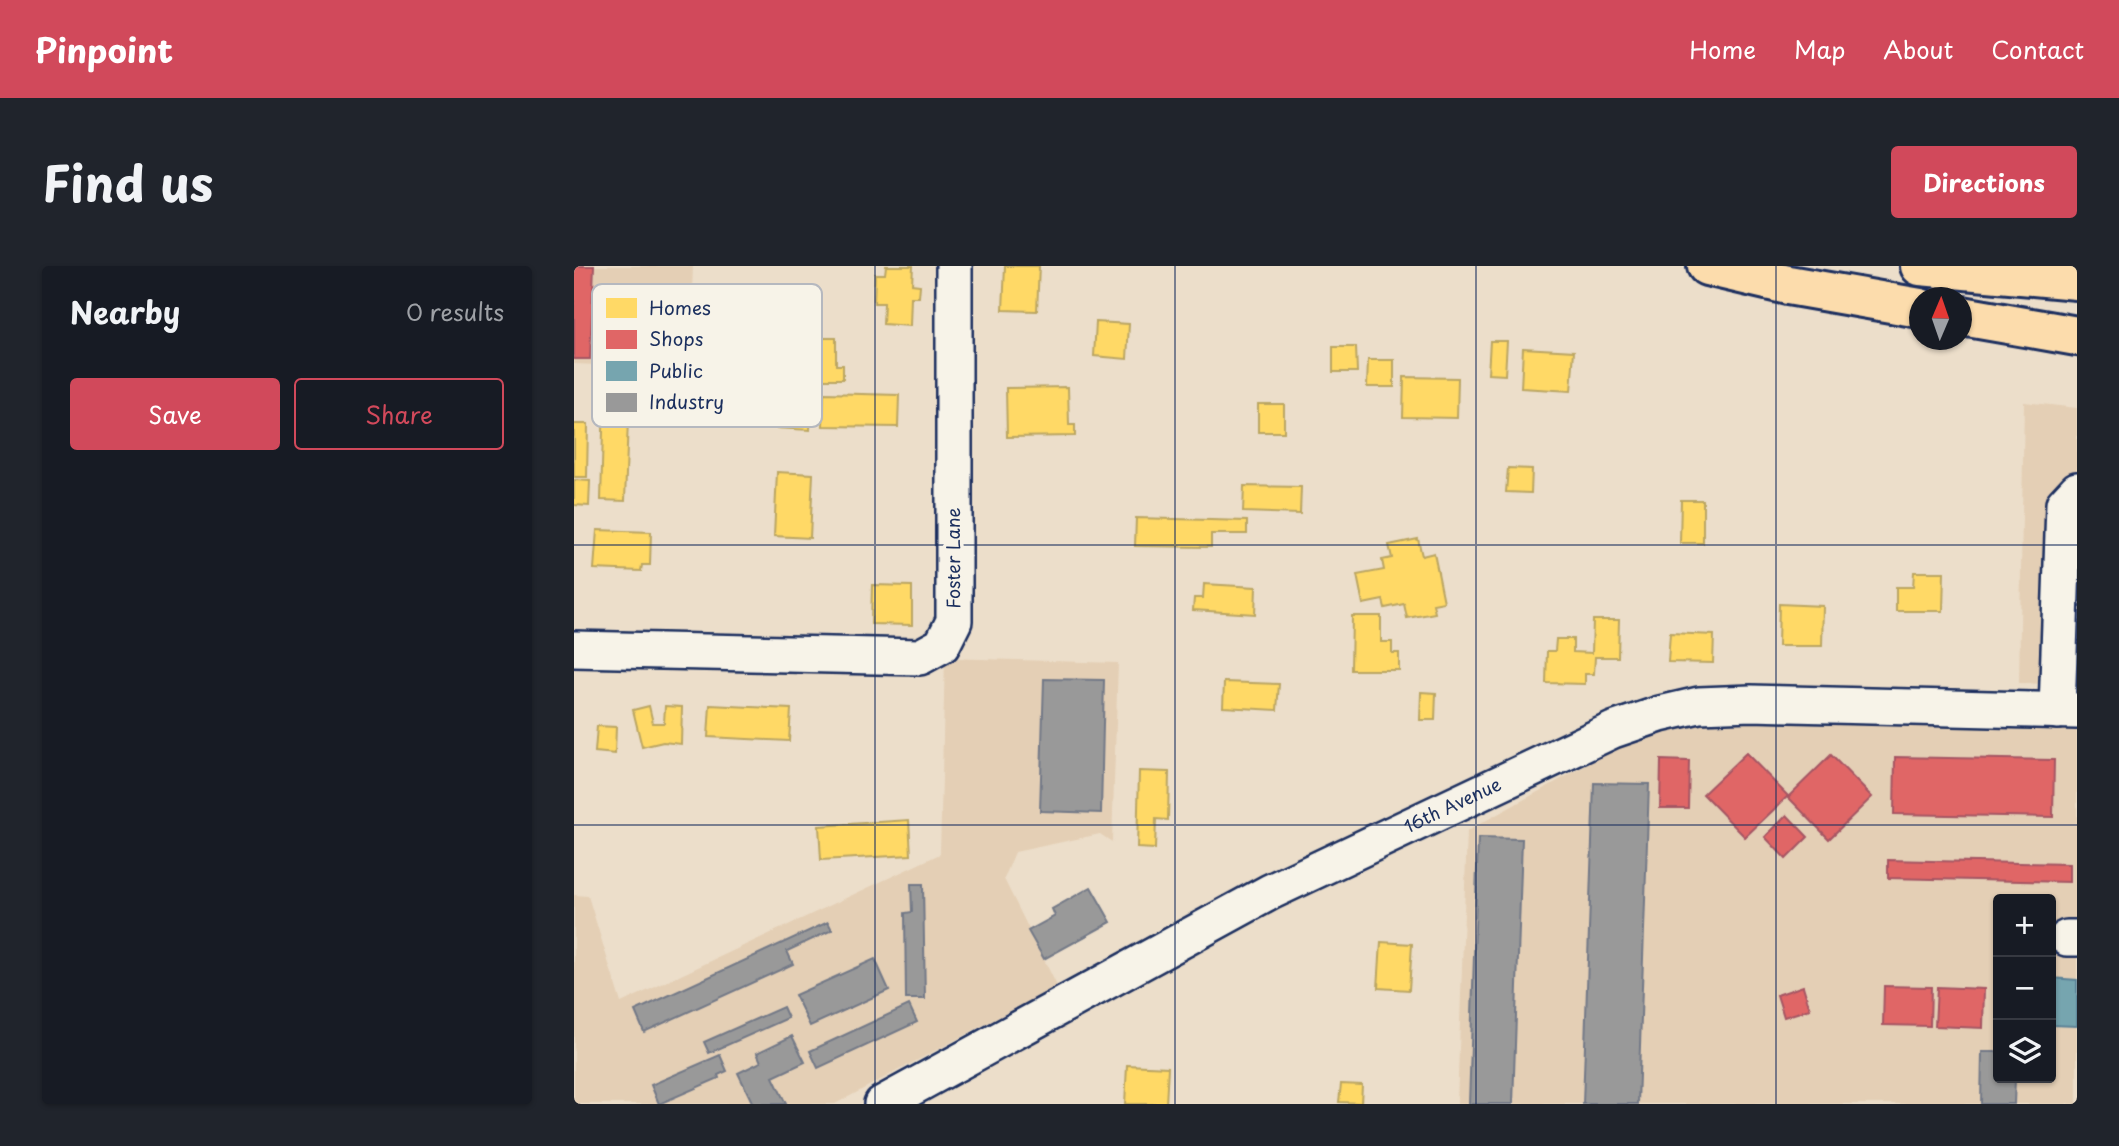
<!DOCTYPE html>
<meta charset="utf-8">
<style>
:root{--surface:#171b24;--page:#20242c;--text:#f1f3f6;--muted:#9ea1a6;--line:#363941;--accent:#d1495b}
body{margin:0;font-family:"Playpen Sans",sans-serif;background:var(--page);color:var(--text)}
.controls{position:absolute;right:21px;bottom:21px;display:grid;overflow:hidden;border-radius:7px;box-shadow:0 2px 5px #0004}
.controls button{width:63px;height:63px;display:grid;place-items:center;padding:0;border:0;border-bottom:2px solid var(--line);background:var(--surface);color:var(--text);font:35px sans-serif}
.compass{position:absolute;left:1335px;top:21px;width:63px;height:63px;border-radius:50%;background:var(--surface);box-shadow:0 2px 5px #0004;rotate:2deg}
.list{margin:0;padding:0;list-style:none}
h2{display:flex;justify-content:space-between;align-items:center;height:91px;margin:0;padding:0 28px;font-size:30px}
h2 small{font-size:23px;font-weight:400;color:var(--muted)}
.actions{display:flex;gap:14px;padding:21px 28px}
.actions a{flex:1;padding:16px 0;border:2px solid var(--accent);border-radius:7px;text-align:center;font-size:24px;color:var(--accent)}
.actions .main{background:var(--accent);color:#fff}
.icon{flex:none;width:38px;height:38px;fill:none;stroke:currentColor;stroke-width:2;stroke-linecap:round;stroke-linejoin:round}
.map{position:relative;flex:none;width:1503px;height:838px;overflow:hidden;border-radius:7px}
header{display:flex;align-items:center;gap:42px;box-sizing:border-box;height:98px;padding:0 35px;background:var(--accent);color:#fff}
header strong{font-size:33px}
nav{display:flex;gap:38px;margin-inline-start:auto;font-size:24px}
.intro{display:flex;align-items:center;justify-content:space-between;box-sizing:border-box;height:168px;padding:0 42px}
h1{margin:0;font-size:49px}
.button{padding:18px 32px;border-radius:7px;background:var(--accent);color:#fff;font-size:24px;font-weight:700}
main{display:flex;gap:42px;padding:0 42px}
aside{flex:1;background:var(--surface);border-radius:7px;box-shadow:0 2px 5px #0004}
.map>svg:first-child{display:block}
.built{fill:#e4cfb5;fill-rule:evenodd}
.homes{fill:#ffd966;stroke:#bba664;stroke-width:2}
.shops{fill:#e06666;stroke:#a55664;stroke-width:2}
.public{fill:#76a5af;stroke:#5b8297;stroke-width:2}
.industry{fill:#999;stroke:#737987;stroke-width:2}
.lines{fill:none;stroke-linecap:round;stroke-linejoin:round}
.minor-casing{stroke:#1b2f5e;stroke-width:40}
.major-casing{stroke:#1b2f5e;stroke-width:44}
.minor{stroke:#f7f3e8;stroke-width:35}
.major{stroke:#fcdcac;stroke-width:38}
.grid{fill:none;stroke:#1b2f5e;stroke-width:2;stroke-opacity:0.55}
.labels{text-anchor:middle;stroke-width:7;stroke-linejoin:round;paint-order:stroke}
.street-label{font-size:18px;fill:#1b2f5e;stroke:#f7f3e8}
.key{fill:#f7f3e8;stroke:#b5b8bf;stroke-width:2}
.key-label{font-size:19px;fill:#1b2f5e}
</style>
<header>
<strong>Pinpoint</strong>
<nav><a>Home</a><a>Map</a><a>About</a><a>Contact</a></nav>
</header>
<div class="intro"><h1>Find us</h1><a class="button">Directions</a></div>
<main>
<aside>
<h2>Nearby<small>0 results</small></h2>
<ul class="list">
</ul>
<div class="actions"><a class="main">Save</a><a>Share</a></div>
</aside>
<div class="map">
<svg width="1503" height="838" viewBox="0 0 1503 838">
<rect width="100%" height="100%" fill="#ecdeca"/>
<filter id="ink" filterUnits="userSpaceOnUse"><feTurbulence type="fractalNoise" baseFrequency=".0143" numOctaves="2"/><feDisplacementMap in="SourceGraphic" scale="14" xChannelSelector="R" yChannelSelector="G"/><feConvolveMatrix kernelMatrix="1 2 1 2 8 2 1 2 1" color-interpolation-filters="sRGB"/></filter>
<g filter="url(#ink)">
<g class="built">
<path d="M0 0H119L115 103 0 98Z"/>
<path d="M1450 136 1503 142V419L1445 417Z"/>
<path d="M371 392 544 397 538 576 526 568 441 586 430 613 483 720 261 838H0V629L14 630 47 737 366 588Z"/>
<path d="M1163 453 1503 461V838H883L893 565 1085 459ZM1424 633H1477V812H1424Z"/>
</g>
<g class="homes">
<path d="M312 0H339L338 18 346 19 345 31H337L336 60 309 58 310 37H300L301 8H311Z"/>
<path d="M431 0H465L463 45 429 44Z"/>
<path d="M522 56 555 58 553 93 520 90Z"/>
<path d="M228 72H262V99H269V113H228Z"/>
<path d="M916 75H933L931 109 914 108Z"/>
<path d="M759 81H782L783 106H759Z"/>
<path d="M949 82 1000 85 997 125 947 122Z"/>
<path d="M794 94H820V121H793Z"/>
<path d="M830 111 884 112 883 152 829 151Z"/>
<path d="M186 119 238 122 236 164 184 161Z"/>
<path d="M494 121 495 159H501V170L433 171 432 122Z"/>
<path d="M250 127 325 129 324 161 249 160Z"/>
<path d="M30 131 74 133V153H54L51 235 27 234Z"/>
<rect x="684" y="138" width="26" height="28"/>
<path d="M0 158H14L13 211H0Z"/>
<path d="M934 202 958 203 957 227 932 226Z"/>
<path d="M203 206 239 208 236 272 200 270Z"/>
<path d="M0 214 16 215 15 240 0 239Z"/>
<path d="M670 220 727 221 726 248 669 246Z"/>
<path d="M1107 234H1129V277H1106Z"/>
<path d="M562 252 673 255V268H637V281L561 280Z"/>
<path d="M23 264 77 266 76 299H68L67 305 20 303Z"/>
<path d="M844 273 848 290 860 287 870 336 859 338 861 347 833 352 830 338 811 342 809 334 789 338 783 309 810 304 808 294 818 292 815 279Z"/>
<path d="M1340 306H1370L1369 345H1322V321H1339Z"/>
<path d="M630 318 682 321 681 348 619 344 620 332H629Z"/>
<path d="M298 319 338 320V359L297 358Z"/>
<path d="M1205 338 1249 340 1248 380H1204Z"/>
<path d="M778 350H807V376H818V387H825V404H777Z"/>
<path d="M1019 354H1045L1044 391H1021L1020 408H1011V418L972 417 973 385H981L982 373H999V386L1018 387Z"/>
<path d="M1096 367 1140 369 1139 397 1094 396Z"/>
<path d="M650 416 705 418 703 444 649 441Z"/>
<path d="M847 426 862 427 861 454H846Z"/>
<path d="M136 439 217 443 215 475 134 471Z"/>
<path d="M75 440 79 457H90L91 440 108 441 107 478 89 476 68 481 59 444Z"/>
<path d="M23 460 42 461 41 488 21 486Z"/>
<path d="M565 505 595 506 594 554 582 553 581 583 563 582Z"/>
<path d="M335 554 337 589 247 594 245 560Z"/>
<path d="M807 676 838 678 835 724 804 722Z"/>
<path d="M553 799 594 801 592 838H551Z"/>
<path d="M767 818 788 819 787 837 765 836Z"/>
</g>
<g class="shops">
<path d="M0 0H20L16 93H0Z"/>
<path d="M1172 487 1214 530 1171 571 1129 528Z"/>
<path d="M1257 489 1298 531 1255 573 1214 531Z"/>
<path d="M1321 491 1480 494 1479 551 1320 548Z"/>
<path d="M1087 494 1115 495 1114 542H1086Z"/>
<path d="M1213 549 1234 571 1212 593 1191 571Z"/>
<path d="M1314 594 1495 598V616L1314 612Z"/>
<path d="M1229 720 1236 743 1210 751 1203 729Z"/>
<path d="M1310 720 1357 721 1356 760 1309 759Z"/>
<path d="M1363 721 1410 723 1409 762 1361 760Z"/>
</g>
<path class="public" d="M1477 712 1503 714V760L1477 759Z"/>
<g class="industry">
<path d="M470 413 530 414 527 547 466 545Z"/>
<path d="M1020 517 1075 518 1064 838H1009Z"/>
<path d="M904 572 948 573 939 838H895Z"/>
<path d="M337 618H349L351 733H332L331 647 338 646Z"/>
<path d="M517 621 537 656 470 693 454 665 481 650 478 643Z"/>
<path d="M254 656 258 664 213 685 219 698 70 766 61 745Z"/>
<path d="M301 693 315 724 236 760 221 729Z"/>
<path d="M335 739 343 756 244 802 236 785Z"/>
<path d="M209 741 214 752 135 787 130 776Z"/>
<path d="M218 770 231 796 199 811 212 838H179L164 807 187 796 183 787Z"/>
<path d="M1408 786H1424V812H1441L1440 838H1407Z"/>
<path d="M146 789 153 805 144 809 145 812 85 838 77 819Z"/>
</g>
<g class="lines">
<defs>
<g id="minor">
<path d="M0 383 346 391 368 379 380 355V0"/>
<path d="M1483 445 1490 238 1503 224"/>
<path d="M1493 672H1503"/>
<path id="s1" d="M308 838 696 626 1039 464 1086 448 1125 439 1177 437 1503 445"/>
</g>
<g id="major">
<path d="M1133 0 1214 19 1346 42"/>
<path d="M1346 0 1503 14"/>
<path d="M1388 50 1503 70"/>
</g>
</defs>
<use href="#minor" class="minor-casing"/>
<use href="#major" class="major-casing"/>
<use href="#minor" class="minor"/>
<use href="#major" class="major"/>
</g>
</g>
<path class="grid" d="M301 0V838M601 0V838M902 0V838M1202 0V838M0 279H1503M0 559H1503"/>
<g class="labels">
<g class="street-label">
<text transform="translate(380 292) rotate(-90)" y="6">Foster Lane</text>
<text dy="6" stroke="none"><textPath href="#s1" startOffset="644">16th Avenue</textPath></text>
</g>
</g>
<rect x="18" y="18" width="230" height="143" rx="10" class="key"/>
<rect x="32" y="32" width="31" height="20" fill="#ffd966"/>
<rect x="32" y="64" width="31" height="19" fill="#e06666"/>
<rect x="32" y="95" width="31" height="20" fill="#76a5af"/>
<rect x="32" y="127" width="31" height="19" fill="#999"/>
<g class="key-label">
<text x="75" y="49">Homes</text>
<text x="75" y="80">Shops</text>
<text x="75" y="112">Public</text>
<text x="75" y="143">Industry</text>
</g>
</svg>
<div class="controls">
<button>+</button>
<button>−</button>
<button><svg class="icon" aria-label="layers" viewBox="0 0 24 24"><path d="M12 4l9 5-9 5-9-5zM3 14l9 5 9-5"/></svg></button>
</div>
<svg class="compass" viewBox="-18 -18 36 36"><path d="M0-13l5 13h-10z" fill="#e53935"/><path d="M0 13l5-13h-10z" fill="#9ea1a6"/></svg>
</div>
</main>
